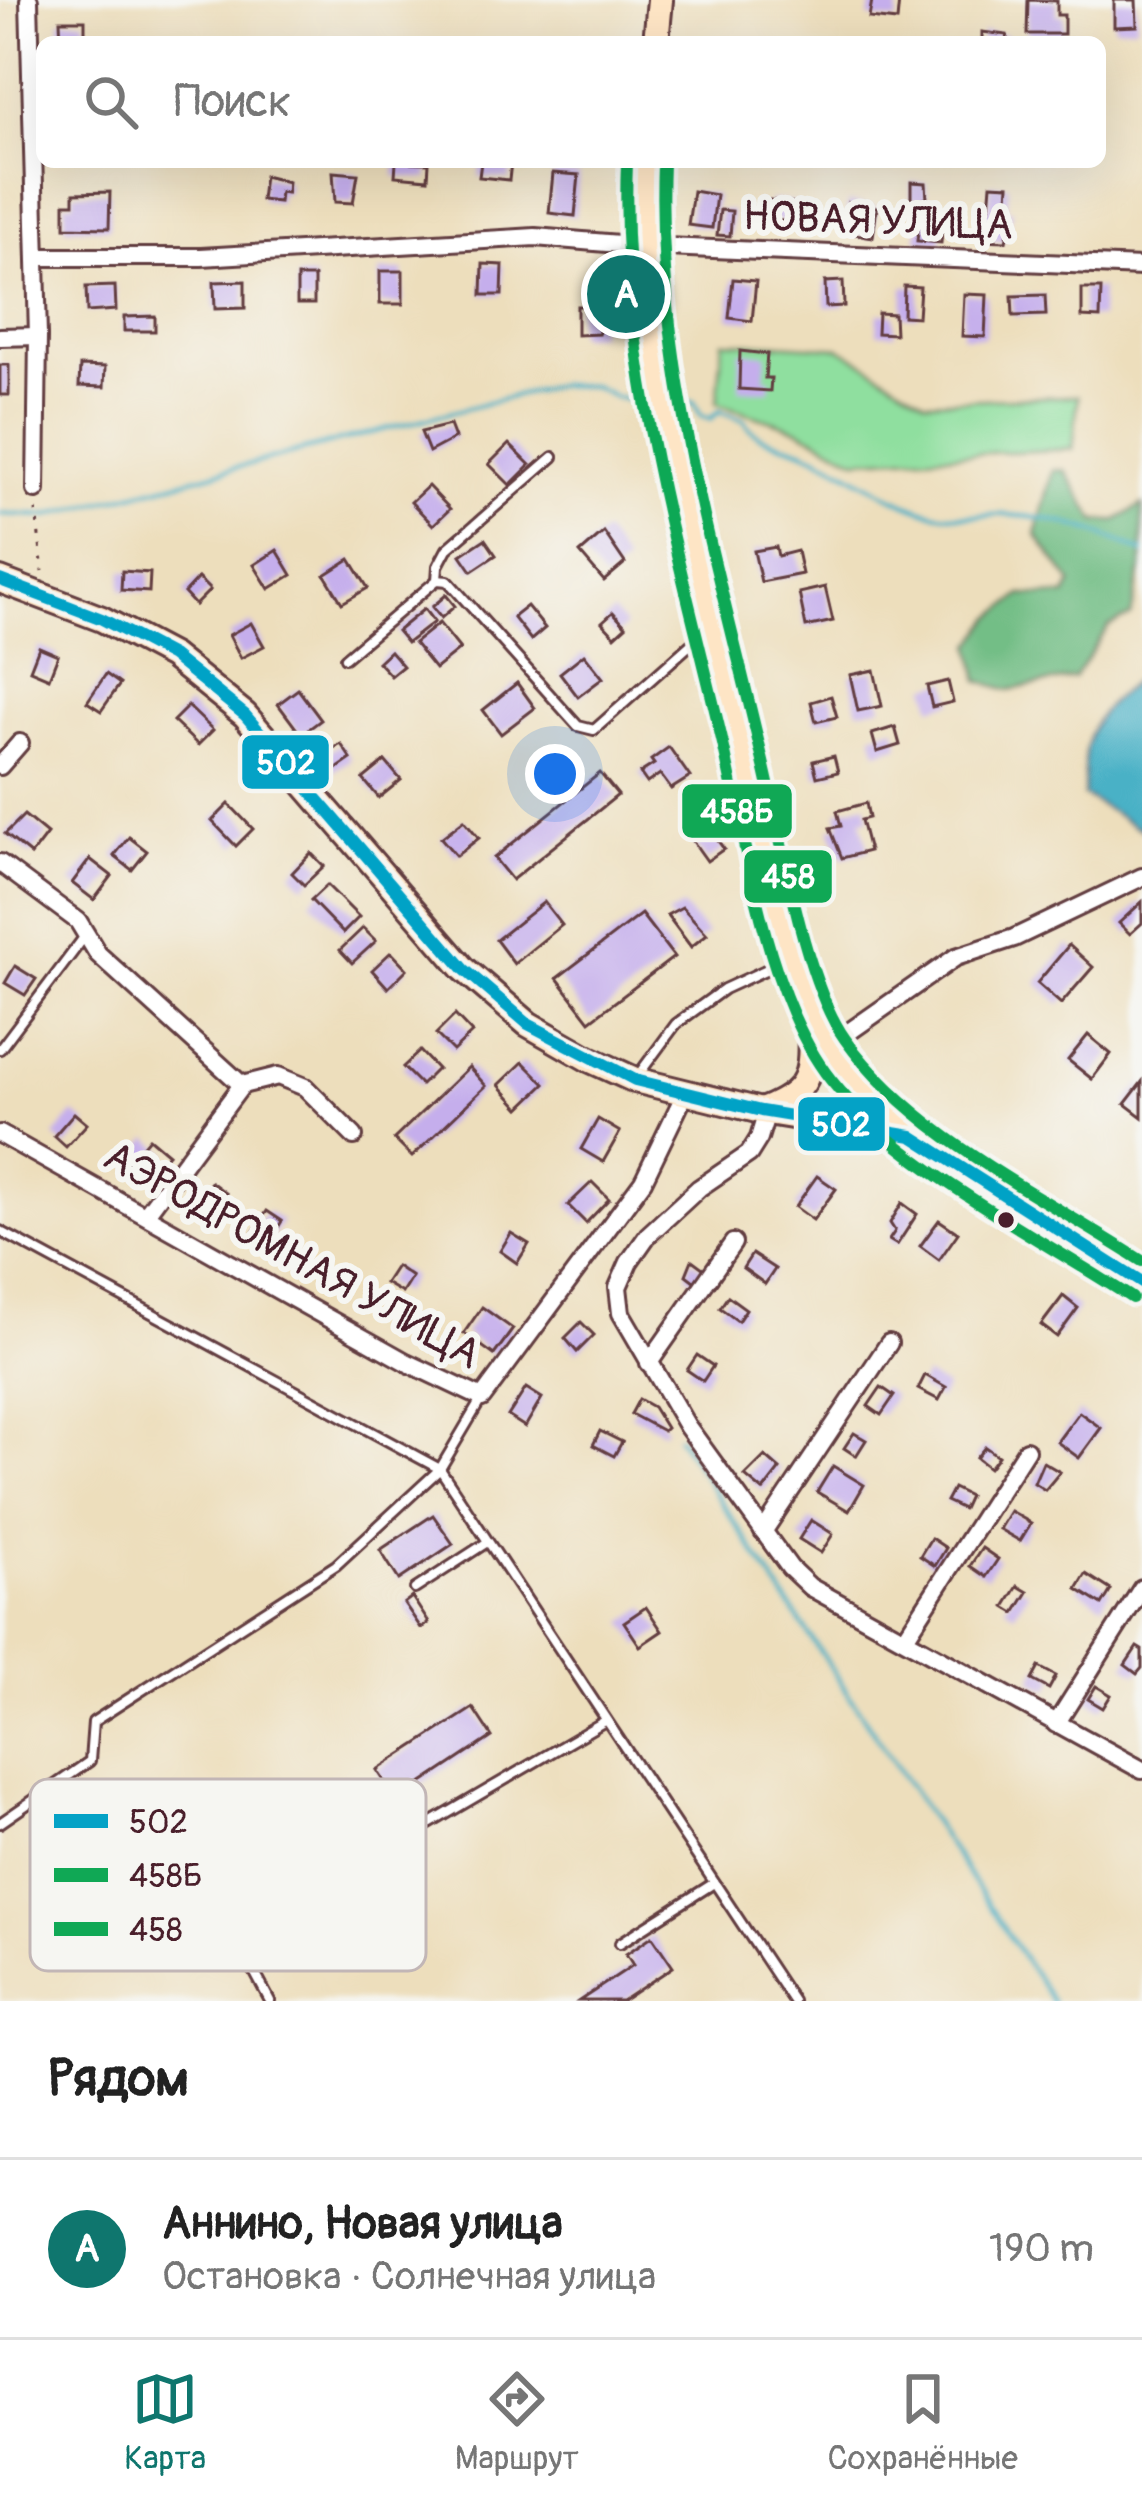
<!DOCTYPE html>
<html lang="ru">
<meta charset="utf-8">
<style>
:root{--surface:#fff;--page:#f6f6f6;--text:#222;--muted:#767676;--line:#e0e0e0;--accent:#0f766e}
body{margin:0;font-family:Pangolin,sans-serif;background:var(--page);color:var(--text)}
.you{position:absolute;left:555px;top:774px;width:42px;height:42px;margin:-30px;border:9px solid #fff;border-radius:50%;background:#1a73e8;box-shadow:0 0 0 18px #1a73e833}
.badge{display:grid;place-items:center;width:78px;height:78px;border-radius:50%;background:var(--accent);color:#fff;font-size:39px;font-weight:700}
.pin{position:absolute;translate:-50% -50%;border:6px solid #fff;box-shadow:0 3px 12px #0006}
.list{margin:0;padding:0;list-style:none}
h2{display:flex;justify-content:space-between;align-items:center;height:156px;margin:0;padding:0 48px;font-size:51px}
h2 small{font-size:39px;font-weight:400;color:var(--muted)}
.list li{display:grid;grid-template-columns:78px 1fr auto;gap:36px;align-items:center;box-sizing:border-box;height:180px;padding:0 48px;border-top:3px solid var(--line)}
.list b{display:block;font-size:45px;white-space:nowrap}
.list p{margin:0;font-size:39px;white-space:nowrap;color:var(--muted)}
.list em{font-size:39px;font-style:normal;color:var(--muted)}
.icon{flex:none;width:66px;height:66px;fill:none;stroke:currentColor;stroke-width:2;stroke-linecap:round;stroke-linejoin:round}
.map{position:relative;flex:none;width:1142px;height:2001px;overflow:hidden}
.search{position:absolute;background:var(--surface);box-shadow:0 12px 48px #0002;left:36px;right:36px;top:36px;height:132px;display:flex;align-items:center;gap:30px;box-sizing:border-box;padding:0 42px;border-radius:18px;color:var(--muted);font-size:45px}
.sheet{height:336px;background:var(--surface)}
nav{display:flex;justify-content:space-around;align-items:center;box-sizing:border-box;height:168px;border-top:3px solid var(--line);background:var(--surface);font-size:33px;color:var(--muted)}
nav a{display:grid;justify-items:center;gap:6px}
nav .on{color:var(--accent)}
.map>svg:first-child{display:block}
.green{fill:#8fdf9f;stroke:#6c7f65;stroke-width:3}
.forest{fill:#73be86;stroke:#5e6e58;stroke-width:3}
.water{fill:#48b1c6;stroke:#496878;stroke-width:3}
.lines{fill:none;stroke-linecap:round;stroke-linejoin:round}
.stream{stroke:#48b1c6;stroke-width:4.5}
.building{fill:#c5aeec}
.lane-casing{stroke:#623c41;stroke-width:14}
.street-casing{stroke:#623c41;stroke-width:22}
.secondary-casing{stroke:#623c41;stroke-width:30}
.path{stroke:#623c41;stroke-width:3;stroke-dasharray:3 9;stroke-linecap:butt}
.lane{stroke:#fff;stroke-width:8}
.street{stroke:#fff;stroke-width:16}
.secondary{stroke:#fee5c5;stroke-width:24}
.bus-1-casing{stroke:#f6f6f2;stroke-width:21}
.bus-2-casing{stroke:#f6f6f2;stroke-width:21}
.bus-3-casing{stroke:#f6f6f2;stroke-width:21}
.bus-1{stroke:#04a2c6;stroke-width:12}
.bus-2{stroke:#10a855;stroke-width:12}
.bus-3{stroke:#10a855;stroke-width:12}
.bus-dot{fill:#4a1f2b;stroke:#f6f6f2;stroke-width:4.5}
.labels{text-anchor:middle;stroke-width:12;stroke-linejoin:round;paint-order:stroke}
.street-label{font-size:42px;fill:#4a1f2b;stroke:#f6f6f2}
.key{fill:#f6f6f2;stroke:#c2b6b6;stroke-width:3}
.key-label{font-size:33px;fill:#4a1f2b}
.line-badge{stroke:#f6f6f2;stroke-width:4.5}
.badge-label{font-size:33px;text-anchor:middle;font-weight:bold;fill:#fff}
</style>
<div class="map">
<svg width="1142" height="2001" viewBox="0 0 1142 2001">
<rect width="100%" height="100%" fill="#f6f6f2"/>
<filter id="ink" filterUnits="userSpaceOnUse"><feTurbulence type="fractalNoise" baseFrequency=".00833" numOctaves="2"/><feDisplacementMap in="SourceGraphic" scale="24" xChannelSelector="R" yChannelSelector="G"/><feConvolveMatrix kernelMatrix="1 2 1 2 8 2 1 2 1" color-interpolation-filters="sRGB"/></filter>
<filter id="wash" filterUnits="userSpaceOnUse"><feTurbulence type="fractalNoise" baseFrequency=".004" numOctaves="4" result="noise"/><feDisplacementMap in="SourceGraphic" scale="48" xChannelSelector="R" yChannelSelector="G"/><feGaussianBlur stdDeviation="2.7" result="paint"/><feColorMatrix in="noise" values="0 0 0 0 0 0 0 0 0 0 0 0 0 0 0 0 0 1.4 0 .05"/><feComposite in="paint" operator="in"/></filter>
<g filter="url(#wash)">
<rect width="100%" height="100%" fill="#eddebc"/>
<path class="green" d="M723 341 840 348 926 401 1078 396 1073 449 856 459 797 429 717 403Z"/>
<path class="forest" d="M1053 470H1065L1096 521H1115L1142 505V564L1131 616 1109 626 1074 678 1009 690 979 681 972 645 993 617 1022 595 1066 596 1072 583 1036 535Z"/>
<path class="water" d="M1142 675V830L1084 796C1083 729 1090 717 1142 675Z"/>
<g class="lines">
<g class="stream">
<path d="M678 402H694L701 416 710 419 720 411 744 420C756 442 778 441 799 449 843 464 889 503 934 513 960 518 983 514 1008 515 1060 518 1095 530 1142 552"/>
<path d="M0 514 47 516 558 385 593 386 615 397 647 402"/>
<path d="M678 1437 1052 2001"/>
</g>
</g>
<g id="blocks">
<g class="building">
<path d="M872 0H899L897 21 869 18Z"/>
<path d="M1028 0 1057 1V15H1064V34H1027Z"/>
<path d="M1114 0H1136L1137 26 1114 27Z"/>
<path d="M60 20H85V42H61Z"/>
<path d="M982 32 1007 35V42H982Z"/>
<path d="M396 162 429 163 428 179 395 176Z"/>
<path d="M481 162H511L509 180 479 177Z"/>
<path d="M333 172 358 174 353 203 335 202Z"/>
<path d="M553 173 579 175 575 216 549 213Z"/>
<path d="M264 176 288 182 287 193 280 192 279 202 261 200Z"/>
<path d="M911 182 926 183 927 199H911Z"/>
<path d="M991 184 1009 185 1007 210H1013L1006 241 979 240 981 209H989Z"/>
<path d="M693 191 716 195 712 228 688 225Z"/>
<path d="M110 192 109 228 65 227V203H74V193Z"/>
<path d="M770 200 798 203 796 223 768 219Z"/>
<path d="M848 202 877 207 873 237 843 232Z"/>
<path d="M720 210 732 211 730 236 717 235Z"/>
<path d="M919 219 943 221 941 243 917 241Z"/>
<path d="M483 264 503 265 502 295H482Z"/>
<rect x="380" y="271" width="23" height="33"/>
<rect x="297" y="277" width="17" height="27"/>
<path d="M733 279 756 281 752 321 729 318Z"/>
<path d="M245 281V308L215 309 214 282Z"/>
<path d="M843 281 844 306 826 307 825 282Z"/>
<path d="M115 286 116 310 87 312 86 287Z"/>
<path d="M904 286 920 287 918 317 903 316Z"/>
<path d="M1082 289H1101L1100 318 1082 317Z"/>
<path d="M964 294 987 295 985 337 962 336Z"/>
<path d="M1045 295 1046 315 1013 316 1012 296Z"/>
<path d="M577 306H598L599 334 577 335Z"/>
<path d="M878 313 894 314 895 334 877 333Z"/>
<path d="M155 316V331H124V317Z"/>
<path d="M740 351 767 354 765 378H771L770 391 739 389Z"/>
<rect x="0" y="365" width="9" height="30"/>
<path d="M80 366 105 367 104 387 79 386Z"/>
<path d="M450 425 455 438 429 452 421 432Z"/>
<path d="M509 444 530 465 510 485 489 464Z"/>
<path d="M428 486 450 509 433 525 411 502Z"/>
<path d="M604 532 625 563 604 581 580 553Z"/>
<path d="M485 539 496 555 472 571 461 555Z"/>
<path d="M776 547 778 556 797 551 802 574 761 582 754 551Z"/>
<path d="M277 550 292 575 269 589 254 565Z"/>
<path d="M350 559 368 588 342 603 325 575Z"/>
<path d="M122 571 150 573 149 592 121 590Z"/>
<path d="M198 578 210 590 195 605 184 593Z"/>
<path d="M825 587 833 621 806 627 799 593Z"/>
<path d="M446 595 455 606 441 618 432 607Z"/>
<path d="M527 606 545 628 531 640 513 617Z"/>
<path d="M424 609 434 622 407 643 397 631Z"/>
<path d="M613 612 626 626 615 636 602 622Z"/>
<path d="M251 623 264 646 241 658 229 635Z"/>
<path d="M439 623 460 649 435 669 414 643Z"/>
<path d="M39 647 58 655 49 678 30 670Z"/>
<path d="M390 651 403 666 391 676 378 662Z"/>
<path d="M584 654 603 678 578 697 560 673Z"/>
<path d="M874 670 882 706 858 711 850 675Z"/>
<path d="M106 674 120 684 101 711 87 702Z"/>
<path d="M948 681 953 702 932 707 927 686Z"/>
<path d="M517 683 535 708 501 734 483 710Z"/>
<path d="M298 689 321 720 301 735 278 704Z"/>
<path d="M831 696 837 717 816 722 811 702Z"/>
<path d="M188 706 213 730 198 745 173 721Z"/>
<path d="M895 727 900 745 877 752 872 734Z"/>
<path d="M341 744 351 759 328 775 317 759 322 756 319 752 326 748 328 752Z"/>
<path d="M669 747 690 777 671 789 660 774 647 783 640 773 654 764 651 760Z"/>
<path d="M834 756 838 772 817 777 813 761Z"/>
<path d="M385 761 401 780 379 798 363 779Z"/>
<path d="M600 773 618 795 512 880 494 858Z"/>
<path d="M866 803 869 818 861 820 869 851 842 858 830 828 841 826 837 811Z"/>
<path d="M229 804 253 829 236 846 212 821Z"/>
<path d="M24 815 47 834 31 855 5 834Z"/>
<path d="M701 818 724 849 707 861 685 830Z"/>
<path d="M464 820 479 838 456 856 441 838Z"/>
<path d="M129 837 147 851 132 870 114 856Z"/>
<path d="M311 853 324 866 304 885 292 873Z"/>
<path d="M90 859 112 876 94 900 72 883Z"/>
<path d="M327 885 359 917 343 933 311 900Z"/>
<path d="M544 902 562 925 514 964 496 940Z"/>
<path d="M1142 902V923L1130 934 1119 923Z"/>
<path d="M682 907 707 934 691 947 667 915Z"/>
<path d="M641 914 674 957 590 1021 557 978Z"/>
<path d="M363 928 376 941 352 963 340 950Z"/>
<path d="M1069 945 1093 967 1061 1004 1037 983Z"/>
<path d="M391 952 407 969 388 988 372 970Z"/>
<path d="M15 966 36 979 25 995 5 983Z"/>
<path d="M455 1015 472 1033 453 1051 436 1034Z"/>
<path d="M1088 1035 1111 1054 1092 1079 1068 1060Z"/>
<path d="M420 1051 437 1069 421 1085 403 1067Z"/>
<path d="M523 1062 545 1084 520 1108 499 1085Z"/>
<path d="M469 1067 486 1086 412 1157 394 1139Z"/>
<path d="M1142 1082V1117L1125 1104Z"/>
<path d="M74 1113 87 1124 66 1147 54 1136Z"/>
<path d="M598 1119 620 1132 603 1162 581 1149Z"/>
<path d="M149 1138 168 1154 146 1179 128 1163Z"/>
<path d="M817 1176 836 1189 813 1220 795 1207Z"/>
<path d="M211 1182 226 1193 211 1214 196 1203Z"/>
<path d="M592 1182 609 1199 586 1223 568 1205Z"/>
<path d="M902 1203 917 1214 897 1245 889 1240 895 1231 890 1223Z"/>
<path d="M267 1211 282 1221 268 1244 252 1234Z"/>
<path d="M939 1220 958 1233 939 1260 920 1246Z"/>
<path d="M511 1233 529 1244 517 1263 500 1251Z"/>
<path d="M752 1254 775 1269 765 1284 743 1268Z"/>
<path d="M692 1260 707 1271 698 1284 686 1275Z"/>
<path d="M396 1266 412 1277 402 1293 385 1283Z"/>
<path d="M728 1296 746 1309 738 1321 720 1308Z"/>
<path d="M1063 1296 1078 1308 1057 1337 1041 1325Z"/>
<path d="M482 1307 513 1329 494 1355 464 1333Z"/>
<path d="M581 1322 594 1335 577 1352 565 1338Z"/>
<path d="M697 1355 713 1366 703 1381 687 1370Z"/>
<path d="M925 1375 946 1387 939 1400 918 1389Z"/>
<path d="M881 1387 894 1396 881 1415 868 1406Z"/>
<path d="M526 1388 542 1398 525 1427 508 1416Z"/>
<path d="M639 1399 653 1407 666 1428 663 1431 631 1414Z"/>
<path d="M1079 1412 1101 1428 1079 1458 1057 1442Z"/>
<path d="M600 1431 622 1442 614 1456 593 1445Z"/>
<path d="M854 1433 866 1440 856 1456 844 1448Z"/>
<path d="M985 1447 998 1456 989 1468 976 1458Z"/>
<path d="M765 1456 780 1469 763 1491 745 1476Z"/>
<path d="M1043 1462 1060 1472 1045 1490 1034 1483Z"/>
<path d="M833 1466 864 1485 849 1511 817 1492Z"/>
<path d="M953 1488 969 1496 963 1509 946 1501Z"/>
<path d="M1010 1511 1031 1523 1020 1541 999 1529Z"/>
<path d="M433 1515 453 1544 399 1580 380 1550Z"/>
<path d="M811 1520 833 1534 821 1553 799 1539Z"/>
<path d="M931 1538 946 1548 935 1566 920 1556Z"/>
<path d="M982 1548 998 1559 986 1577 970 1566Z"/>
<path d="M1086 1574 1111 1590 1102 1605 1077 1589Z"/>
<path d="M1018 1586 1028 1592 1015 1613 1005 1607Z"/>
<path d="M412 1597 429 1623 421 1628 404 1603Z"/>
<path d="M646 1607 662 1631 640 1646 624 1622Z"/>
<path d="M1137 1647 1142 1650V1668L1137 1674 1125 1665Z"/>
<path d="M1039 1667 1056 1676 1049 1689 1032 1680Z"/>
<path d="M1096 1686 1111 1695 1103 1708 1088 1699Z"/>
<path d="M473 1708 492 1737 397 1800 377 1770Z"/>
<path d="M652 1936 673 1967 622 2001H579L633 1965 626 1954Z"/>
</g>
</g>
</g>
<g filter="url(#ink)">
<use href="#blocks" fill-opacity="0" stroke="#623c41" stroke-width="3"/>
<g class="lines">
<defs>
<g id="lane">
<path d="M437 580 438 566 447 549 553 457"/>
<path d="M345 658 437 580 448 581 578 726 594 730 691 644 713 638"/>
<path d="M0 1049 85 936"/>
<path d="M639 1074 676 1024 724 989 776 965"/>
<path d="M0 1231 440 1469 793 2001"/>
<path d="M415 1589 486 1543"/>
<path d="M0 1823 90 1761 93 1722 336 1565 440 1469 482 1398"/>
<path d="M620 1943 714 1883"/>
<path d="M270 2001 241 1947 247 1935 267 1919 605 1721"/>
</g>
<g id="street">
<path d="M29 0 38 336 36 490"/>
<path d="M36 257H201L535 237 643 246 1142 267"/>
<path d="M0 337 38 336"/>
<path d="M0 766 20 743"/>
<path d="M0 863 78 921 98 954 242 1085 278 1076 305 1087 354 1136"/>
<path d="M826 1048 956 957 1014 938 1142 877"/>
<path d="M767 1112 759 1138 749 1154 699 1188 648 1235 629 1262 618 1287 621 1313 687 1426 790 1568 810 1587 1142 1770"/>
<path d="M0 1134 406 1362 482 1398 643 1181 685 1094"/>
<path d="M146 1214 242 1085"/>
<path d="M649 1363 733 1243"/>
<path d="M763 1532 889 1343"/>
<path d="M905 1638 1026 1450"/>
<path d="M1056 1724 1142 1588"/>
</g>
<g id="secondary">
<path d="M656 42 660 0"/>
<path d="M645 162C630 326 685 513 724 672 752 787 775 904 810 1016 852 1098 924 1144 1000 1192 1047 1222 1095 1252 1142 1283"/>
<path d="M0 580 102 619 172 656 245 715 464 969 528 1024 589 1059 635 1080 761 1111 909 1135"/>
<path d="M764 1110C812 1091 812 1072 810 1025"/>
</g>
</defs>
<use href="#lane" class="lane-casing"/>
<use href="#street" class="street-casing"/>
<use href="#secondary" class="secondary-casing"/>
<path class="path" d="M36 510 43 571"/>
<use href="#lane" class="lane"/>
<use href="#street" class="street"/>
<use href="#secondary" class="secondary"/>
<defs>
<path id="bus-1" d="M0 580 102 619 172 656 245 715 464 969 528 1024 635 1080 761 1111 912 1136 1142 1283"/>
<path id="bus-2" d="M627 162C619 362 678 551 723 744 746 845 767 1000 831 1080 901 1169 1036 1235 1132 1298"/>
<path id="bus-3" d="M663 163C655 371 719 569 765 770 782 842 804 982 845 1039 914 1136 1044 1197 1142 1261"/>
</defs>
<use href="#bus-1" class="bus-1-casing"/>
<use href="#bus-2" class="bus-2-casing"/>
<use href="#bus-3" class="bus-3-casing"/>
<use href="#bus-1" class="bus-1"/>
<use href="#bus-2" class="bus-2"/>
<use href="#bus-3" class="bus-3"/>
</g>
</g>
<circle class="bus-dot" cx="1006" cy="1220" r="10"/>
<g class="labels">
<g class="street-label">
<text transform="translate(878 219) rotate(2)" y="15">НОВАЯ УЛИЦА</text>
<text transform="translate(293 1254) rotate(29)" y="15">АЭРОДРОМНАЯ УЛИЦА</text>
</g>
</g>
<rect x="30" y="1779" width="396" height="192" rx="18" class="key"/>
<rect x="54" y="1814" width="54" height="14" fill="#04a2c6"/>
<rect x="54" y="1868" width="54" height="14" fill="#10a855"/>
<rect x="54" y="1922" width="54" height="14" fill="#10a855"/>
<g class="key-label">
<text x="129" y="1833">502</text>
<text x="129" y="1887">458Б</text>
<text x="129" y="1941">458</text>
</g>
<g class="line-badge">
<rect x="240" y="733" width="91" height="58" rx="12" fill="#04a2c6"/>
<rect x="680" y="782" width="114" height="58" rx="12" fill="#10a855"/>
<rect x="742" y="848" width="92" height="57" rx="12" fill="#10a855"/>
<rect x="796" y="1095" width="91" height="58" rx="12" fill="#04a2c6"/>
</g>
<g class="badge-label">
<text x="286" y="774">502</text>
<text x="737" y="823">458Б</text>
<text x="788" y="888">458</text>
<text x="841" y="1136">502</text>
</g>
</svg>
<div class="you"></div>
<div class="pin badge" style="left:626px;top:294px">A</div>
<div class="search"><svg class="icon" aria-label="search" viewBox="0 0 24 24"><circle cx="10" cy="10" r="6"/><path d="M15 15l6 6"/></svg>Поиск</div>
</div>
<section class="sheet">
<h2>Рядом<small></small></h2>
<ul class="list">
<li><span class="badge">A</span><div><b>Аннино, Новая улица</b><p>Остановка · Солнечная улица</p></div><em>190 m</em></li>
</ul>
</section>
<nav>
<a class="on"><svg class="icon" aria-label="map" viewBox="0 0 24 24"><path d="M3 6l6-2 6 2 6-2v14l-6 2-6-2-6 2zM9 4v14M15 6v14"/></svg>Карта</a>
<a><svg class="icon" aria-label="directions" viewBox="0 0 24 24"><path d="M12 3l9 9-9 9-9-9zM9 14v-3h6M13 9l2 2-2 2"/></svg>Маршрут</a>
<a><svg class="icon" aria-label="saved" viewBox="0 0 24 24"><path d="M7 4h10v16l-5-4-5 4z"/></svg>Сохранённые</a>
</nav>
